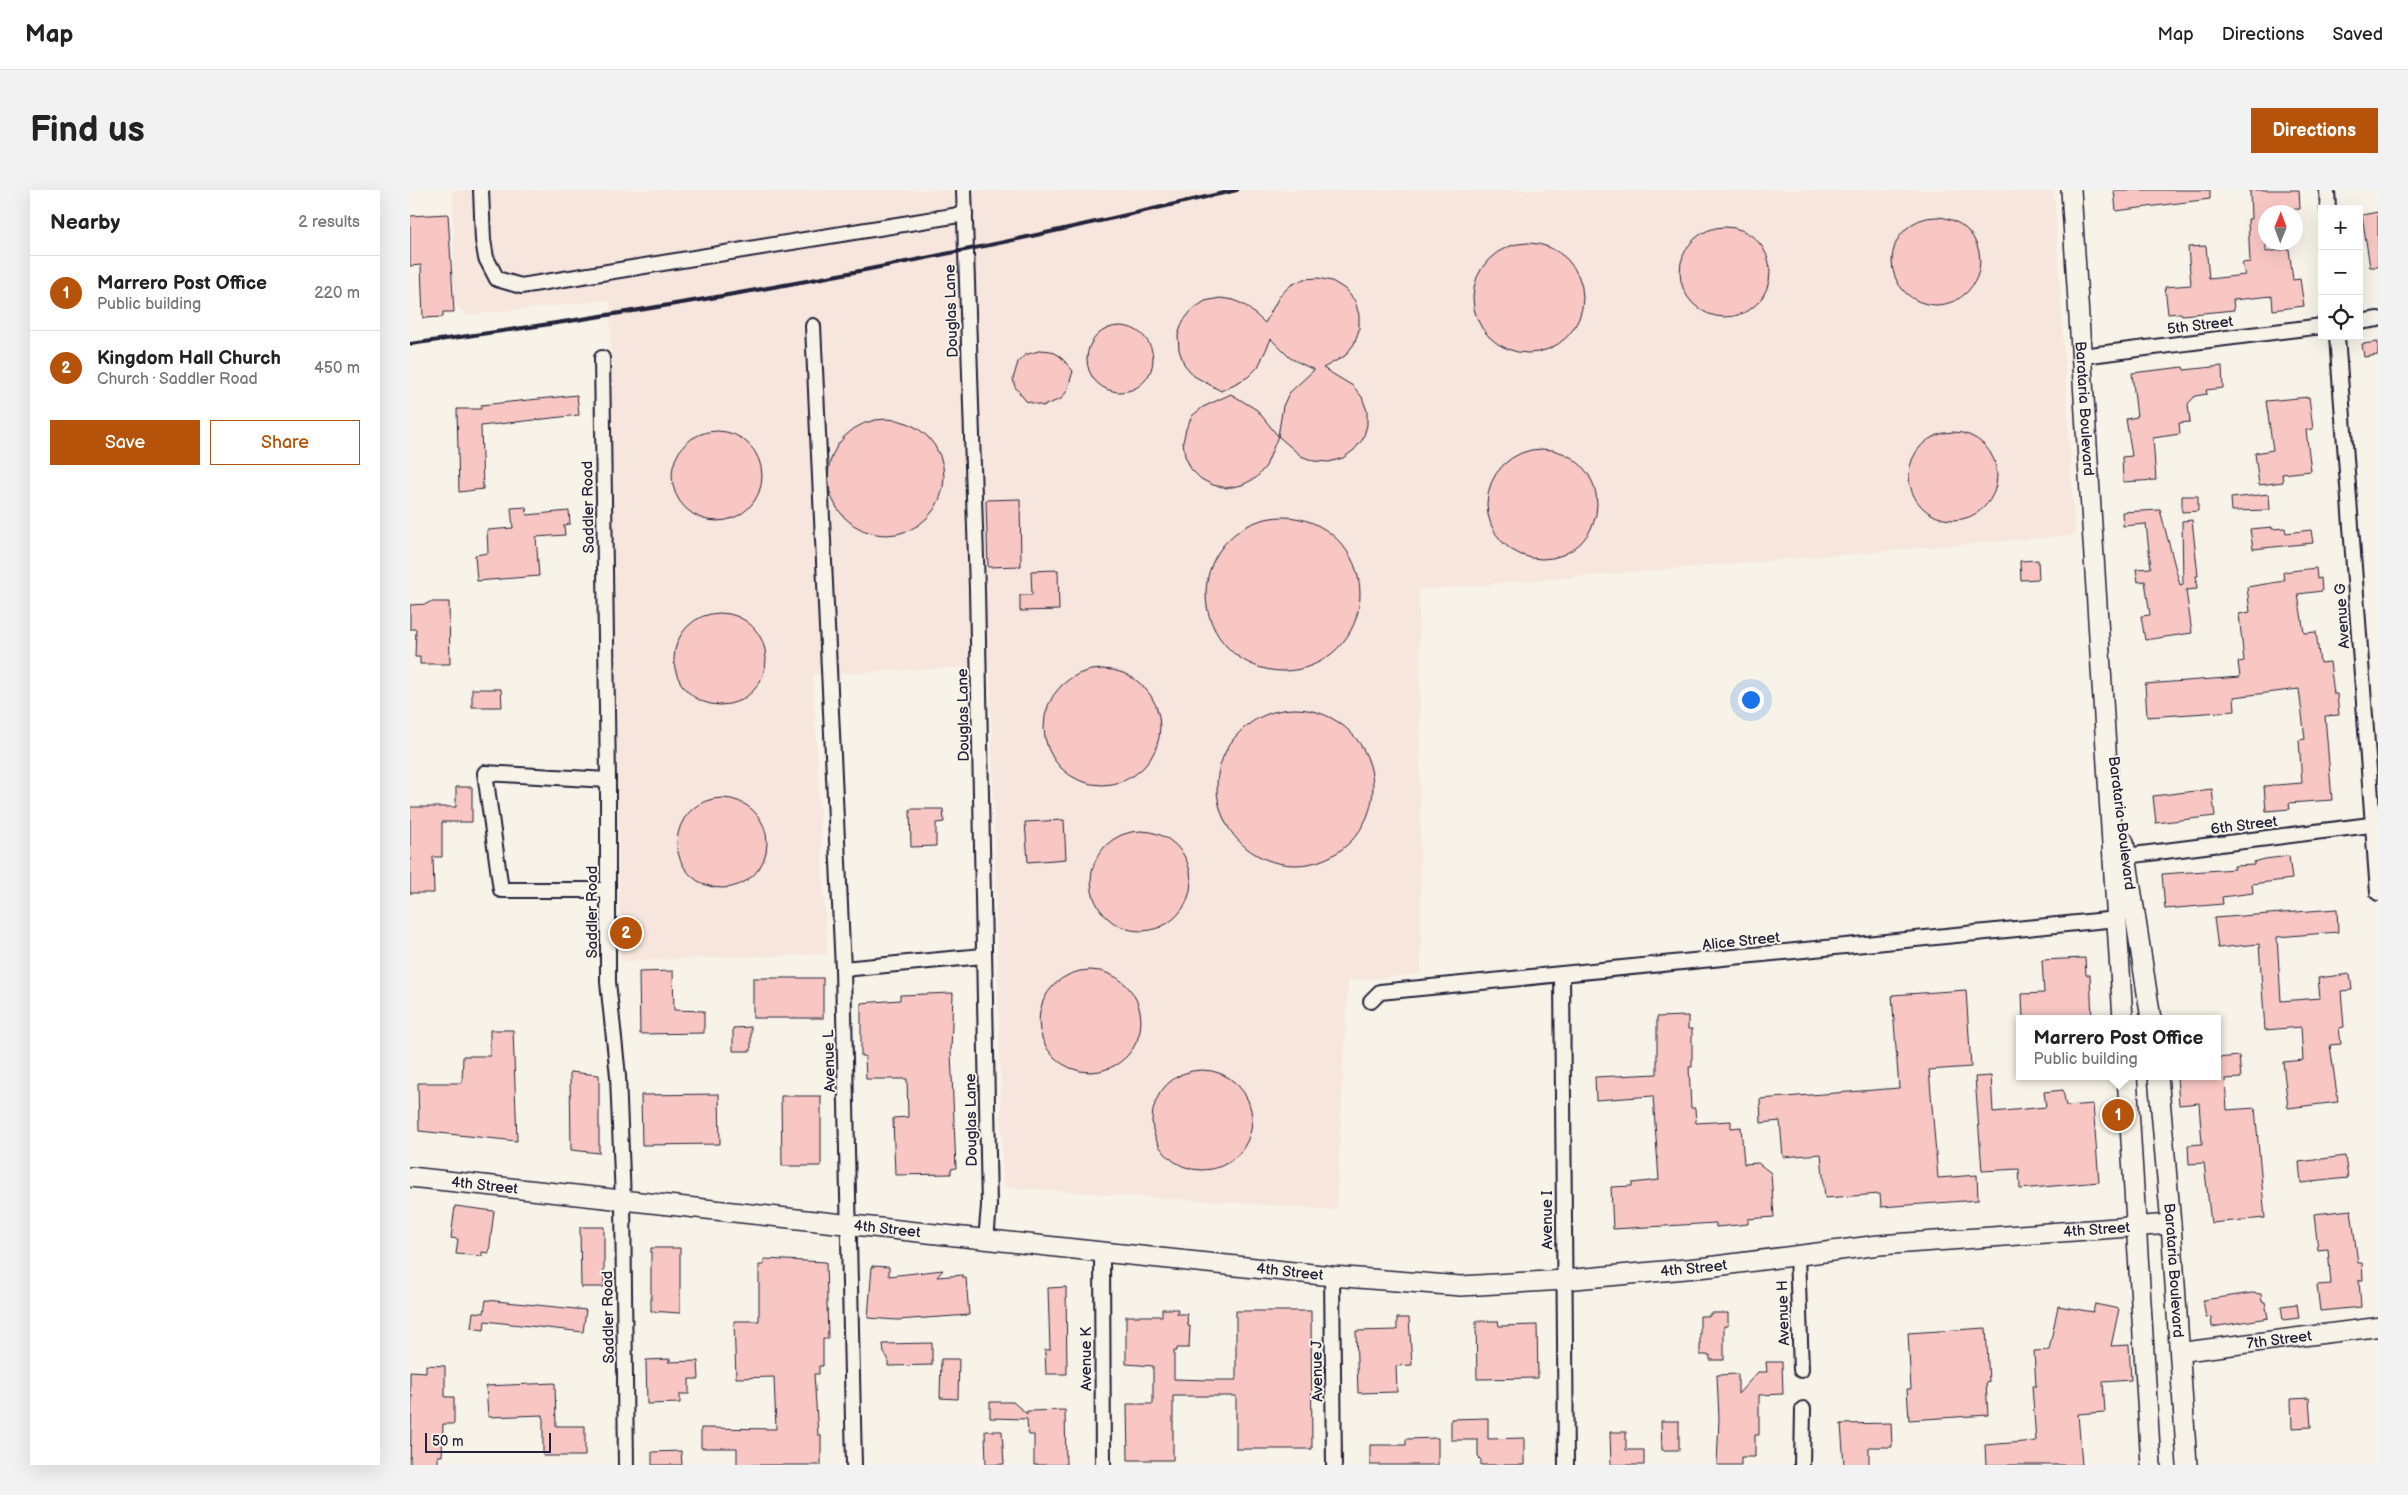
<!DOCTYPE html>
<meta charset="utf-8">
<style>
:root{--surface:#fff;--page:#f2f2f2;--text:#222;--muted:#767676;--line:#e0e0e0;--accent:#b45309}
body{margin:0;font-family:"Balsamiq Sans",sans-serif;background:var(--page);color:var(--text)}
.controls{position:absolute;right:15px;top:15px;display:grid;overflow:hidden;border-radius:0px;box-shadow:0 5px 20px #0002}
.controls button{width:45px;height:45px;display:grid;place-items:center;padding:0;border:0;border-bottom:1px solid var(--line);background:var(--surface);color:var(--text);font:25px sans-serif}
.compass{position:absolute;left:1848px;top:15px;width:45px;height:45px;border-radius:50%;background:var(--surface);box-shadow:0 5px 20px #0002;rotate:1deg}
.scale{position:absolute;left:15px;bottom:12px;width:126px;box-sizing:border-box;padding-left:5px;border:2px solid #22223b;border-top:0;font-size:14px;line-height:18px;white-space:nowrap;color:#22223b;-webkit-text-stroke:4px #f7f3e8;paint-order:stroke}
.you{position:absolute;left:1340px;top:509px;width:18px;height:18px;margin:-12px;border:4px solid #fff;border-radius:50%;background:#1a73e8;box-shadow:0 0 0 8px #1a73e833}
.badge{display:grid;place-items:center;width:32px;height:32px;border-radius:50%;background:var(--accent);color:#fff;font-size:16px;font-weight:700}
.pin{position:absolute;translate:-50% -50%;border:2px solid #fff;box-shadow:0 1px 5px #0006}
.popup{position:absolute;left:1606px;top:825px;width:205px;height:65px;box-sizing:border-box;display:grid;place-content:center;border-radius:0px;background:var(--surface);filter:drop-shadow(0 1px 4px #0005);font-size:16px;white-space:nowrap;color:var(--muted)}
.popup b{font-size:19px;color:var(--text)}
.popup::after{content:'';position:absolute;left:50%;top:100%;margin-left:-10px;border:10px solid transparent;border-top-color:var(--surface)}
.list{margin:0;padding:0;list-style:none}
h2{display:flex;justify-content:space-between;align-items:center;height:65px;margin:0;padding:0 20px;font-size:21px}
h2 small{font-size:16px;font-weight:400;color:var(--muted)}
.list li{display:grid;grid-template-columns:32px 1fr auto;gap:15px;align-items:center;box-sizing:border-box;height:75px;padding:0 20px;border-top:1px solid var(--line)}
.list b{display:block;font-size:19px;white-space:nowrap}
.list p{margin:0;font-size:16px;white-space:nowrap;color:var(--muted)}
.list em{font-size:16px;font-style:normal;color:var(--muted)}
.actions{display:flex;gap:10px;padding:15px 20px}
.actions a{flex:1;padding:11px 0;border:1px solid var(--accent);border-radius:0px;text-align:center;font-size:18px;color:var(--accent)}
.actions .main{background:var(--accent);color:#fff}
.icon{flex:none;width:28px;height:28px;fill:none;stroke:currentColor;stroke-width:2;stroke-linecap:round;stroke-linejoin:round}
.map{position:relative;flex:none;width:1968px;height:1275px;overflow:hidden;border-radius:0px}
header{display:flex;align-items:center;gap:30px;box-sizing:border-box;height:70px;padding:0 25px;background:var(--surface);border-bottom:1px solid var(--line)}
header strong{font-size:24px}
nav{display:flex;gap:28px;margin-inline-start:auto;font-size:18px}
.intro{display:flex;align-items:center;justify-content:space-between;box-sizing:border-box;height:120px;padding:0 30px}
h1{margin:0;font-size:35px}
.button{padding:12px 22px;border-radius:0px;background:var(--accent);color:#fff;font-size:18px;font-weight:700}
main{display:flex;gap:30px;padding:0 30px}
aside{flex:1;background:var(--surface);border-radius:0px;box-shadow:0 5px 20px #0002}
.map>svg:first-child{display:block}
.built{fill:#f7e6dd}
.building{fill:#f8c7c4;stroke:#22223b}
.lines{fill:none;stroke-linecap:round;stroke-linejoin:round}
.minor-casing{stroke:#22223b;stroke-width:18}
.tertiary-casing{stroke:#22223b;stroke-width:21}
.secondary-casing{stroke:#22223b;stroke-width:22}
.minor{stroke:#f7f3e8;stroke-width:14}
.tertiary{stroke:#f7f3e8;stroke-width:18}
.secondary{stroke:#f7f3e8;stroke-width:19}
.rail{stroke:#22223b;stroke-width:4}
.labels{text-anchor:middle;stroke-width:4;stroke-linejoin:round;paint-order:stroke}
.street-label{font-size:15px;fill:#22223b;stroke:#f7f3e8}
</style>
<header>
<strong>Map</strong>
<nav><a>Map</a><a>Directions</a><a>Saved</a></nav>
</header>
<div class="intro"><h1>Find us</h1><a class="button">Directions</a></div>
<main>
<aside>
<h2>Nearby<small>2 results</small></h2>
<ul class="list">
<li><span class="badge">1</span><div><b>Marrero Post Office</b><p>Public building</p></div><em>220 m</em></li>
<li><span class="badge">2</span><div><b>Kingdom Hall Church</b><p>Church · Saddler Road</p></div><em>450 m</em></li>
</ul>
<div class="actions"><a class="main">Save</a><a>Share</a></div>
</aside>
<div class="map">
<svg width="1968" height="1275" viewBox="0 0 1968 1275">
<rect width="100%" height="100%" fill="#f7f3e8"/>
<filter id="ink" filterUnits="userSpaceOnUse"><feTurbulence type="fractalNoise" baseFrequency=".02" numOctaves="2"/><feDisplacementMap in="SourceGraphic" scale="10" xChannelSelector="R" yChannelSelector="G"/><feConvolveMatrix kernelMatrix="1 2 1 2 8 2 1 2 1" color-interpolation-filters="sRGB"/></filter>
<g filter="url(#ink)">
<path class="built" d="M43 0H1644L1665 345 1009 400 1011 784 938 791 926 1020 593 997 580 476 403 485 417 764 210 771 200 110 57 125 44 114Z"/>
<g class="building">
<path d="M1704 0H1800V9L1706 21Z"/>
<path d="M1840 0H1889L1890 19 1856 20V62L1879 59 1883 90 1890 89 1894 116 1863 120 1862 106 1823 110 1824 120 1772 125 1771 123 1758 124 1755 97 1781 95 1778 57 1796 56 1799 89 1835 85 1832 73 1840 72 1838 29H1841Z"/>
<path d="M1968 22V77H1960L1952 25Z"/>
<path d="M38 24 44 122H33V127L13 128 11 75 0 76V26Z"/>
<circle cx="1526" cy="71" r="44"/>
<circle cx="1315" cy="82" r="45"/>
<circle cx="1118" cy="108" r="55"/>
<path d="M908 88 922 91 935 99 945 111 949 125V140L944 154 935 166 913 178 943 196 952 207 957 221V235L953 249 944 260 933 268 919 272 904 271 891 266 868 246 873 216 879 203 904 180 880 168 861 149 848 177 838 187 811 201 784 186 774 174 769 160 768 145 773 131 783 119 795 111 810 108 824 110 836 116 855 133 870 105 881 95 894 89Z"/>
<circle cx="710" cy="169" r="33"/>
<path d="M1968 152V165L1954 167 1952 154Z"/>
<path d="M632 160 641 161 650 166 663 181 657 201 651 209 633 216 616 211 605 197 603 189 608 172 615 165Z"/>
<path d="M1812 176 1813 198 1796 200 1797 204 1785 206 1778 214 1780 232 1769 233 1770 244 1743 248 1746 290 1713 292 1712 267 1722 266 1716 229 1727 227 1722 183 1773 177 1774 180Z"/>
<path d="M821 204 847 220 868 246 856 276 846 288 832 295 817 298 803 295 791 289 781 279 775 266 773 252 776 239 782 226 793 217Z"/>
<path d="M167 205 169 225 71 236 73 299 49 302 47 219H71V215Z"/>
<path d="M1899 207 1903 239 1896 240 1901 281 1872 284 1873 292 1849 295 1845 263 1863 260 1856 211Z"/>
<circle cx="476" cy="287" r="58"/>
<circle cx="307" cy="286" r="45"/>
<circle cx="1543" cy="286" r="44"/>
<circle cx="1132" cy="314" r="55"/>
<path d="M1859 304 1860 320 1822 321 1821 308Z"/>
<path d="M1772 306H1788V321L1772 322Z"/>
<path d="M610 309 611 376 578 377 576 310Z"/>
<path d="M116 317 117 325 159 321 160 334 154 335 155 345 126 347 129 386 67 391 65 365 78 363 77 340 103 338 101 318Z"/>
<path d="M1750 320 1770 395 1773 394 1772 331 1782 330 1788 386H1786L1787 399 1776 400 1782 443 1735 450 1731 426 1740 425 1735 391 1728 392 1726 379 1741 378 1736 334 1713 336 1712 322Z"/>
<circle cx="873" cy="404" r="77"/>
<path d="M1862 337V339L1875 338 1876 343 1901 340 1903 353 1843 359 1840 339Z"/>
<path d="M1628 370 1629 389 1611 390 1610 371Z"/>
<path d="M1906 378 1907 389 1911 388 1912 401 1888 404 1894 443 1906 442 1910 473 1920 472 1924 504H1927L1929 525 1915 526 1922 610 1879 613 1880 619 1856 621 1854 596 1892 593 1889 550 1895 549 1889 499 1824 507 1825 521 1737 527 1735 494 1830 487 1828 472 1834 471 1829 424 1840 422 1837 397 1874 391 1873 382Z"/>
<path d="M648 380 649 420 610 421V405H622L621 381Z"/>
<path d="M19 412H39L40 474H10V467H5L6 439H0V415L17 414Z"/>
<circle cx="310" cy="469" r="46"/>
<circle cx="692" cy="537" r="58"/>
<path d="M62 499H91L92 517H62Z"/>
<circle cx="885" cy="597" r="78"/>
<path d="M46 597H62V632H32V667H23L24 703H0V617H46Z"/>
<path d="M1802 599 1805 626 1746 633 1743 606Z"/>
<circle cx="312" cy="653" r="45"/>
<path d="M500 619H533L534 632 526 633V656L501 657Z"/>
<path d="M654 630 656 669 618 672 615 632Z"/>
<circle cx="731" cy="691" r="50"/>
<path d="M1879 666 1882 689 1842 694 1843 703 1812 707 1813 714 1755 719 1752 684 1825 679 1824 676 1844 675V672L1855 669Z"/>
<path d="M1927 719 1928 742 1867 747 1871 811 1910 808 1908 788 1940 784 1942 800 1931 801 1934 837 1929 838 1931 854 1920 855 1928 912 1878 918 1873 872 1893 870 1891 837 1855 840 1849 754 1808 758 1804 728Z"/>
<path d="M1675 768 1676 785H1680L1682 829H1613L1612 804 1634 803 1632 770Z"/>
<circle cx="680" cy="831" r="51"/>
<path d="M263 781 264 820 294 821V843L230 844 229 782Z"/>
<rect x="343" y="788" width="70" height="40"/>
<path d="M1556 800 1561 877 1519 880 1528 988 1567 985 1568 1010 1471 1017 1470 1004 1415 1008 1411 964 1373 967 1370 931 1351 933 1350 909 1489 898 1482 805Z"/>
<path d="M543 803 541 862 546 978 541 979V984L485 985 483 928 498 927 497 889H456L455 866H451V813L490 810V805Z"/>
<path d="M1278 826V839H1282V877H1279L1281 918H1285L1286 933 1321 931V938L1331 937 1334 974 1348 973 1361 983 1364 1027 1338 1029V1034L1306 1037V1033L1203 1039 1201 997 1222 996V993L1249 990 1243 906 1186 910 1185 887 1247 884V827Z"/>
<path d="M341 837V861H323V838Z"/>
<path d="M80 840H103L107 951 9 941 8 893H52L53 866H80Z"/>
<path d="M1829 866 1831 888 1815 889 1817 920 1845 918 1855 1028 1801 1033 1794 973 1779 974 1778 955 1792 954 1789 913 1769 915 1767 886H1807V868Z"/>
<circle cx="792" cy="930" r="50"/>
<path d="M160 882 189 885V963L161 960Z"/>
<path d="M1581 886 1583 922 1636 917 1634 902 1653 900 1656 916 1683 914 1689 992 1610 999 1609 979 1572 981 1565 887Z"/>
<path d="M309 904 310 954 232 955 231 905Z"/>
<path d="M371 906H411V976H372Z"/>
<path d="M1935 966 1938 988 1891 993 1889 972Z"/>
<path d="M45 1016 84 1021 79 1063 72 1062V1066L46 1064 48 1049 41 1048Z"/>
<path d="M1941 1020 1948 1073H1952L1953 1090H1949L1951 1117 1910 1121 1907 1095 1921 1094 1918 1059 1908 1060 1904 1024Z"/>
<path d="M170 1037H194V1097H171Z"/>
<path d="M241 1058H270V1123L241 1121Z"/>
<path d="M354 1069 416 1072 418 1149H413V1176H409V1184H404L408 1245H411V1275H327V1258H291V1238L366 1239 364 1187 326 1188 324 1131H349V1075H354Z"/>
<path d="M462 1076 479 1077V1086L533 1080 527 1087 553 1085V1088H556L559 1125 487 1130 458 1128Z"/>
<path d="M656 1097 657 1184H636L635 1160H640L638 1098Z"/>
<path d="M1842 1103 1851 1104 1852 1112H1855L1858 1128 1802 1137 1801 1127 1796 1128 1793 1110Z"/>
<path d="M76 1110 176 1120 173 1142 75 1131 74 1140 61 1138 63 1122 74 1123Z"/>
<path d="M1685 1114 1709 1119 1701 1156 1719 1155 1721 1190 1693 1192 1695 1222 1668 1224 1672 1275H1576L1575 1255 1626 1251 1622 1196H1626L1624 1161 1639 1160 1648 1116 1683 1122Z"/>
<path d="M1887 1114 1889 1128 1873 1130 1871 1116Z"/>
<path d="M752 1119H768L767 1124H777L778 1136H780L779 1158H767V1161H764V1189L799 1190H826V1121H901L902 1259H826V1206H763V1270H718L717 1214H743V1176L716 1174V1126H752Z"/>
<path d="M1300 1123H1318V1136H1314V1170H1300V1165H1290V1126H1300Z"/>
<path d="M987 1128H999L1002 1175 986 1176 987 1202 948 1203 946 1141 987 1140Z"/>
<path d="M1066 1131H1088L1089 1136 1127 1135 1128 1188 1067 1189Z"/>
<path d="M1576 1138 1579 1192 1576 1193 1578 1225 1499 1230 1497 1199H1501L1498 1143Z"/>
<path d="M522 1153V1175L478 1176V1168L474 1163 473 1154Z"/>
<path d="M261 1169 258 1172 288 1171 289 1189H279V1204H270V1213L237 1214 236 1170Z"/>
<path d="M531 1169H549L548 1209 530 1208Z"/>
<path d="M1356 1172H1372L1373 1204 1349 1205V1245H1345V1267H1331V1275H1307L1309 1229 1307 1185 1328 1184V1204L1348 1182H1357Z"/>
<path d="M16 1175 35 1176V1207H44V1234H33L32 1266H28V1275H0L2 1205H0V1181L16 1182Z"/>
<path d="M145 1193 146 1236H175V1266H133V1225L78 1227 76 1196Z"/>
<path d="M1899 1208 1901 1237 1882 1238 1881 1209Z"/>
<path d="M580 1212H603L617 1224V1221L655 1220 656 1275H624V1245H618L617 1229 580 1228Z"/>
<path d="M1078 1228V1249L1114 1248V1275H1071V1270L1068 1267V1250H1041V1229Z"/>
<path d="M1251 1231H1269V1260H1252Z"/>
<path d="M1481 1233 1482 1257H1459V1275H1434L1431 1234Z"/>
<path d="M575 1241H592L594 1274 576 1275Z"/>
<path d="M1200 1242H1216V1260H1234V1275H1201Z"/>
<path d="M1028 1248V1275H960V1255H996V1249Z"/>
<path d="M271 1261 272 1275H242V1262Z"/>
</g>
<g class="lines">
<defs>
<g id="minor">
<path d="M71 0 73 50 76 68 87 89 111 96 555 24"/>
<path d="M554 0 567 399 579 1016 576 1050"/>
<path d="M1917 0 1918 19"/>
<path d="M1949 132 1968 129"/>
<path d="M403 136 433 779 444 1275"/>
<path d="M1927 146 1968 703"/>
<path d="M1672 166 1912 136"/>
<path d="M192 168 198 590V792L208 886 213 1011 216 1275"/>
<path d="M1708 667 1968 634"/>
<path d="M198 700H91L75 583 198 590"/>
<path d="M433 779 573 766"/>
<path d="M1152 785 1156 1275"/>
<path d="M961 811 970 802 1707 729"/>
<path d="M692 1062 693 1275"/>
<path d="M1387 1064 1391 1180"/>
<path d="M922 1086 924 1275"/>
<path d="M1392 1275 1393 1219"/>
</g>
<g id="tertiary">
<path id="s1" d="M1771 1162 1968 1137"/>
</g>
<g id="secondary">
<path id="s2" d="M1661 0 1713 829"/>
<path d="M1714 652 1741 829"/>
<path d="M1717 886 1741 1275"/>
<path id="s3" d="M1748 886 1761 1034 1777 1275"/>
<path id="s4" d="M0 987 692 1062 922 1086 1051 1096 1154 1090 1298 1077 1469 1055 1761 1034"/>
</g>
</defs>
<use href="#minor" class="minor-casing"/>
<use href="#tertiary" class="tertiary-casing"/>
<use href="#secondary" class="secondary-casing"/>
<use href="#minor" class="minor"/>
<use href="#tertiary" class="tertiary"/>
<use href="#secondary" class="secondary"/>
<path class="rail" d="M0 154C186 129 371 98 555 60 646 42 737 20 827 0"/>
</g>
</g>
<g class="labels">
<g class="street-label">
<text transform="translate(541 121) rotate(-92)" y="5">Douglas Lane</text>
<text transform="translate(1790 135) rotate(-7)" y="5">5th Street</text>
<text dy="5" stroke="none"><textPath href="#s2" startOffset="219">Barataria Boulevard</textPath></text>
<text transform="translate(178 317) rotate(-91)" y="5">Saddler Road</text>
<text transform="translate(1932 426) rotate(-94)" y="5">Avenue G</text>
<text transform="translate(553 525) rotate(-91)" y="5">Douglas Lane</text>
<text transform="translate(1712 633) rotate(83)" y="5">Barataria Boulevard</text>
<text transform="translate(1834 635) rotate(-7)" y="5">6th Street</text>
<text transform="translate(182 722) rotate(-90)" y="5">Saddler Road</text>
<text transform="translate(1331 751) rotate(-6)" y="5">Alice Street</text>
<text transform="translate(419 871) rotate(-92)" y="5">Avenue L</text>
<text transform="translate(561 930) rotate(-91)" y="5">Douglas Lane</text>
<text dy="5" stroke="none"><textPath href="#s4" startOffset="75">4th Street</textPath></text>
<text transform="translate(1137 1030) rotate(-90)" y="5">Avenue I</text>
<text dy="5" stroke="none"><textPath href="#s4" startOffset="480">4th Street</textPath></text>
<text dy="5" stroke="none"><textPath href="#s4" startOffset="1695">4th Street</textPath></text>
<text dy="5" stroke="none"><textPath href="#s4" startOffset="1290">4th Street</textPath></text>
<text dy="5" stroke="none"><textPath href="#s3" startOffset="195">Barataria Boulevard</textPath></text>
<text dy="5" stroke="none"><textPath href="#s4" startOffset="885">4th Street</textPath></text>
<text transform="translate(1373 1123) rotate(-92)" y="5">Avenue H</text>
<text transform="translate(198 1127) rotate(-91)" y="5">Saddler Road</text>
<text dy="5" stroke="none"><textPath href="#s1" startOffset="99">7th Street</textPath></text>
<text transform="translate(676 1169) rotate(-90)" y="5">Avenue K</text>
<text transform="translate(907 1181) rotate(-91)" y="5">Avenue J</text>
</g>
</g>
</svg>
<div class="controls">
<button>+</button>
<button>−</button>
<button><svg class="icon" aria-label="locate" viewBox="0 0 24 24"><circle cx="12" cy="12" r="6"/><path d="M12 2v4M12 18v4M2 12h4M18 12h4"/></svg></button>
</div>
<svg class="compass" viewBox="-18 -18 36 36"><path d="M0-13l5 13h-10z" fill="#e53935"/><path d="M0 13l5-13h-10z" fill="#767676"/></svg>
<div class="scale">50 m</div>
<div class="you"></div>
<div class="pin badge" style="left:1708px;top:925px">1</div>
<div class="popup"><b>Marrero Post Office</b>Public building</div>
<div class="pin badge" style="left:216px;top:743px">2</div>
</div>
</main>
